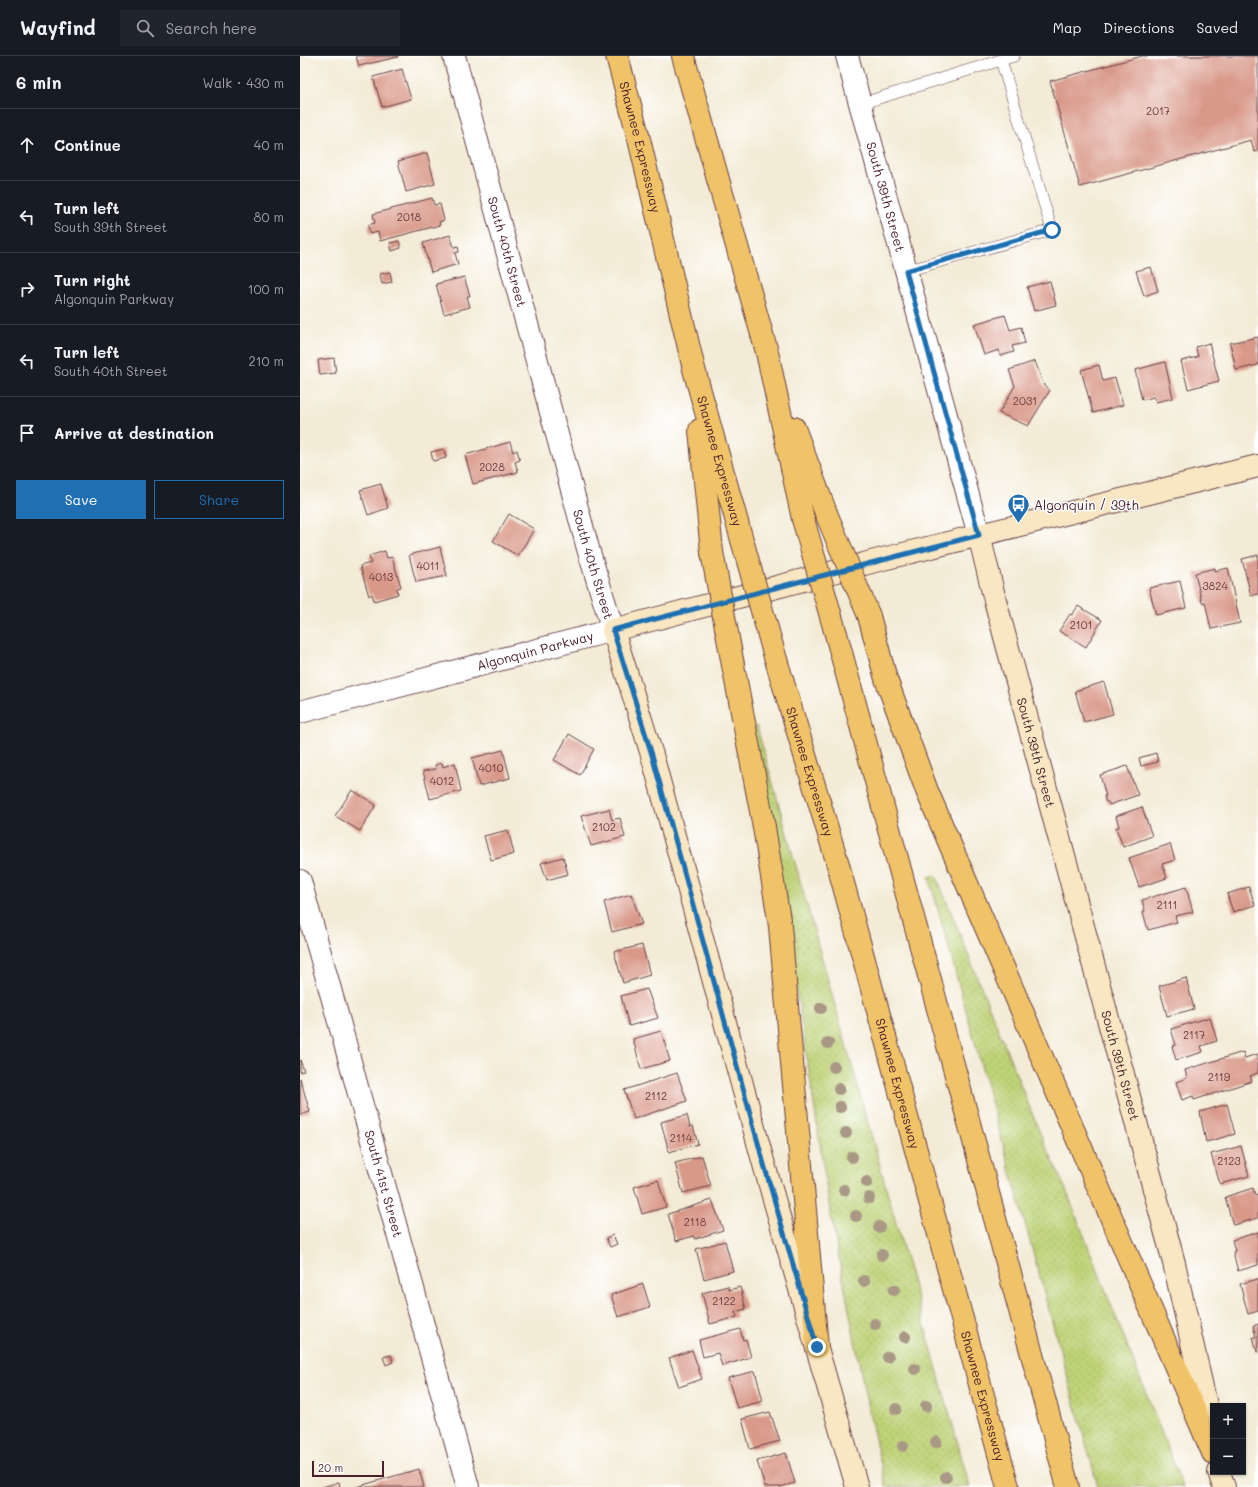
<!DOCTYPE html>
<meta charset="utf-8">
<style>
:root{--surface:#171b24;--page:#20242c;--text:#f1f3f6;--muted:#9ea1a6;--line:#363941;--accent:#1f6fb2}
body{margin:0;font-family:Mali,sans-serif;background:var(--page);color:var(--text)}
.controls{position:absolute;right:12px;bottom:12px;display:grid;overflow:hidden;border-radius:0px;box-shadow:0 1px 3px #0004}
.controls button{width:36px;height:36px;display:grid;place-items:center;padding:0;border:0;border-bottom:1px solid var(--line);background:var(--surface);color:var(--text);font:20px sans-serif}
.scale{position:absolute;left:12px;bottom:10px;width:72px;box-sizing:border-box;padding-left:4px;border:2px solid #4a1f2b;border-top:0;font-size:11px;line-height:14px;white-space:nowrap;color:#4a1f2b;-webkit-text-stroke:3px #fff;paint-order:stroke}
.stop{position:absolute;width:12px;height:12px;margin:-9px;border:3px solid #1f6fb2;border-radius:50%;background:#fff}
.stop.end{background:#1f6fb2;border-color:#fff;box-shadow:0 1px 4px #0008}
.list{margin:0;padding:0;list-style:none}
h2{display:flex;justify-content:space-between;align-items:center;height:52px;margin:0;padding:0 16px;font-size:17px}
h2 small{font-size:13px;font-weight:400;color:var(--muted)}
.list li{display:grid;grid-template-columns:26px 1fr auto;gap:12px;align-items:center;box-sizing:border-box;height:72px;padding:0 16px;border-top:1px solid var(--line)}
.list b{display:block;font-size:15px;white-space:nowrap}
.list p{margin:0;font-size:13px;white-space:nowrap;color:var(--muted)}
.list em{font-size:13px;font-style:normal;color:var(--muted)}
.actions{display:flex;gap:8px;padding:12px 16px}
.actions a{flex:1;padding:9px 0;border:1px solid var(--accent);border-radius:0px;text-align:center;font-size:14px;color:var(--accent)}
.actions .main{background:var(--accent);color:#fff}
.icon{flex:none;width:22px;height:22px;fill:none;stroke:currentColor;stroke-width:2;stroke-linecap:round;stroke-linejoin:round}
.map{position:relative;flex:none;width:958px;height:1431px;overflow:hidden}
header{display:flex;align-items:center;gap:24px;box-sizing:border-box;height:56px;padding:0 20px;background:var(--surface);border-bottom:1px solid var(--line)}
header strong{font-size:19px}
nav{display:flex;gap:22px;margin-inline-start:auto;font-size:14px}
.search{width:280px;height:36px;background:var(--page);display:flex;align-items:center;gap:10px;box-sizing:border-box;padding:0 14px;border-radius:0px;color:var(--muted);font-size:15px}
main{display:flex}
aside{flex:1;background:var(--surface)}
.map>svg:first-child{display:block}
.grass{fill:url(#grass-dots);stroke:#847850}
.building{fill:#d99989}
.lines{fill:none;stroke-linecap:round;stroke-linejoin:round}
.service-casing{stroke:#633e45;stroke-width:12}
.minor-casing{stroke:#633e45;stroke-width:24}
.tertiary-casing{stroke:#633e45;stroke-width:24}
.secondary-casing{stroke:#633e45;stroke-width:24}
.motorway-casing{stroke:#633e45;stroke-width:24}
.service{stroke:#fff;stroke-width:11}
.minor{stroke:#fff;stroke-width:22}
.tertiary{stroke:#fff;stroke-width:22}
.secondary{stroke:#f9e7c3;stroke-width:22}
.motorway{stroke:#f1c369;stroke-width:22}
.motorway-bridge-casing{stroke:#633e45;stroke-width:24;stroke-linecap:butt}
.motorway-bridge{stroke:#f1c369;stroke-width:22}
.tree{fill:#a99885}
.route{stroke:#1f6fb2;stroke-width:5}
.labels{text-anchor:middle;stroke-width:3;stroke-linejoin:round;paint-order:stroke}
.number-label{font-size:11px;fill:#6e3e42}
.street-label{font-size:13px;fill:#4a1f2b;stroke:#fff}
.poi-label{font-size:13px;fill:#4a1f2b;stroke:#fff;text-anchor:start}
</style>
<header>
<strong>Wayfind</strong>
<div class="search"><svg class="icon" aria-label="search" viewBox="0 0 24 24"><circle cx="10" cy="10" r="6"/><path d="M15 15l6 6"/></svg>Search here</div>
<nav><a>Map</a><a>Directions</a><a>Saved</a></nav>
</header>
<main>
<aside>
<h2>6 min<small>Walk · 430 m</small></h2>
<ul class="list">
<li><svg class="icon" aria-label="ahead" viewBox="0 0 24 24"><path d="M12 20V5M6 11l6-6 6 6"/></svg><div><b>Continue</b></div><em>40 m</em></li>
<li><svg class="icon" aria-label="left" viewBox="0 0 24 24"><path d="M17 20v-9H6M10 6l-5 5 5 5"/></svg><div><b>Turn left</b><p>South 39th Street</p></div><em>80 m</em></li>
<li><svg class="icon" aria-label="right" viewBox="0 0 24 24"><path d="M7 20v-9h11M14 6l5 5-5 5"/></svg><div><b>Turn right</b><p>Algonquin Parkway</p></div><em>100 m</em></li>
<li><svg class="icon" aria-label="left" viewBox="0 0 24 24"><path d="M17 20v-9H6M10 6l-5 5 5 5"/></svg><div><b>Turn left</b><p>South 40th Street</p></div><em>210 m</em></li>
<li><svg class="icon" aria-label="arrive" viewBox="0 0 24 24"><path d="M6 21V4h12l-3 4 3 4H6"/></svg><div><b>Arrive at destination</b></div></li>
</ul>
<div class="actions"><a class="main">Save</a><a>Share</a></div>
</aside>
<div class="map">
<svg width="958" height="1431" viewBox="0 0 958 1431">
<defs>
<pattern id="grass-dots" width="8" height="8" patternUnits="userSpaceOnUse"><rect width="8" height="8" fill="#bdd276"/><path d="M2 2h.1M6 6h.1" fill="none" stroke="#a4b466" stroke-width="1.8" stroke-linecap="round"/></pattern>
</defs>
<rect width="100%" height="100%" fill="#fff"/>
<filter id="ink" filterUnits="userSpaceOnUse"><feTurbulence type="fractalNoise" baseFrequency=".025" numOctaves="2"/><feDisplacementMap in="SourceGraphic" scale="8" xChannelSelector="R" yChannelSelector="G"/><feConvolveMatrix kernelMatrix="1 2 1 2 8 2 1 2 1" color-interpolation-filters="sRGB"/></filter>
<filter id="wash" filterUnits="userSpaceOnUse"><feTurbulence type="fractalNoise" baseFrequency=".012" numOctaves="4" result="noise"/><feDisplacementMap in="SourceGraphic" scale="16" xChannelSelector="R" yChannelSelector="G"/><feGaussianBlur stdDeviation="0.9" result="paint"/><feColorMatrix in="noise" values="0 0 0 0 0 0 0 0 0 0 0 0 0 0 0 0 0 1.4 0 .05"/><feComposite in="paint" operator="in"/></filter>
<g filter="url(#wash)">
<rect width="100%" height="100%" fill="#f3ebd6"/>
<g class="grass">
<path d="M453 671H457L670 1431H586L567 1348 531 1161 485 857Z"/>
<path d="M636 819 740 1077 766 1134 883 1431H798L629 821Z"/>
</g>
<g id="blocks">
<g class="building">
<path d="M56 0H98V1L59 10Z"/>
<path d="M842 0H958V95L954 96 951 84 780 131 750 25Z"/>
<path d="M102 13 111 43 82 51 73 21Z"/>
<path d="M127 97 135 128 106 136 98 105Z"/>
<path d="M132 142 134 149 140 148 144 164 139 166 140 169 80 185 78 176 70 178 68 169 75 167 73 158Z"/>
<path d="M150 179 154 191 158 190 159 196 155 197 158 208 131 216 123 187Z"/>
<path d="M99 185 101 192 92 195 90 187Z"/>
<path d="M851 211 858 235 844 240 836 215Z"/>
<path d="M90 216 92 226 82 228 80 218Z"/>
<path d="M164 221 170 240H167L170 251 144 258 136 228Z"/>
<path d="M750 225 756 249 734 255 727 231Z"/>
<path d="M705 259 710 274 721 271 725 287 712 290 714 296 700 300 699 294 684 299 674 268Z"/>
<path d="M958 281V309L936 314 930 287Z"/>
<path d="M909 287 919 325 888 333 881 305 898 301 896 291Z"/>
<path d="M34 302 36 317 20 319 18 304Z"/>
<path d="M735 305 743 328 750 334 728 370 699 357 715 330 709 314Z"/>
<path d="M865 306 873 342 856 346 854 341 842 344 835 314Z"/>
<path d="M799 309 803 325 815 322 823 349 793 357 781 314Z"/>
<path d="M210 386 213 396 217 394 220 404 215 406 218 416 173 428 165 399Z"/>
<path d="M144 393 146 402 133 405 131 396Z"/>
<path d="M81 428 88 452 68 459 60 434Z"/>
<path d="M209 458 234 473 218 500 193 485Z"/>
<path d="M140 491 147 520 116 526 109 499Z"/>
<path d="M85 495 87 502 92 501 101 531 97 532 98 538 74 545 72 538 69 540 60 510 71 507 69 500Z"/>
<path d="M958 499V538L951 540 942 503Z"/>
<path d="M915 512V515L928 512 940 567 911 573 905 546 902 547 895 517Z"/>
<path d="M880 525 886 552 856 559 849 532Z"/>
<path d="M778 550 802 564 786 591 759 575 770 558 772 559Z"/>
<path d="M804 626 813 658 784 666 775 635Z"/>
<path d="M269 678 294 693 280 719 254 704Z"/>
<path d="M203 694 210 722 179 730 172 702Z"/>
<path d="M856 697 858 706 841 710 839 702Z"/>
<path d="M142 707 143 711 155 707 161 735 130 743 123 715 136 713 135 709Z"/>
<path d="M827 710 838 739 809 749 808 746H806L804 740H806L800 719Z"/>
<path d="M52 734 76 749 60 775 35 760Z"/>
<path d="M842 751 852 780 823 791 816 772 819 771 816 760Z"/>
<path d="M309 753 312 764 320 762 325 781 291 790 281 760Z"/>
<path d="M208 774 214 798 191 804 184 780Z"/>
<path d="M870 788 875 804 862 808 867 822 839 831 829 802Z"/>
<path d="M263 801 268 818 247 824 241 807Z"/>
<path d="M886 831 893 856 875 860 877 866 848 874 843 856 845 855 842 844Z"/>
<path d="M949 831 955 849 933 856 927 838Z"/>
<path d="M331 838 342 868 312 876 304 846Z"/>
<path d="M342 889 350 919 323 927 314 896Z"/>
<path d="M886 922 894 953 867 960 859 930Z"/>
<path d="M347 933 358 962 329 970 321 940Z"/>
<path d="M910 961 917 985 901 990 903 996 876 1004 872 990 876 989 871 973Z"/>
<path d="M361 975 370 1005 341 1013 333 983Z"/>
<path d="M943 996 945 1002 957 998 958 1000V1017L950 1020 952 1025 894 1044 893 1040 882 1044 876 1026 887 1022 885 1014Z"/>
<path d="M0 1004 4 1015 0 1016Z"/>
<path d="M377 1017 387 1045 334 1063 324 1034Z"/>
<path d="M0 1022 10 1056 0 1059Z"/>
<path d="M927 1048 935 1078 906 1086 900 1056Z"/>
<path d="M387 1059 390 1071 393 1070 398 1088 369 1096 361 1066Z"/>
<path d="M941 1090 949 1120 920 1128 911 1098Z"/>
<path d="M402 1100 411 1130 383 1137 375 1107Z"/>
<path d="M358 1124 366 1151 342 1158 334 1131Z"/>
<path d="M953 1132 955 1139 958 1138V1162L933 1169 925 1141Z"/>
<path d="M412 1144 423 1174 395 1183 394 1180 376 1185 368 1158Z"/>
<path d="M958 1176V1209L938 1215 933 1196 935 1195 932 1184Z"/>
<path d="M313 1179 317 1188 310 1191 306 1182Z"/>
<path d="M425 1185 433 1215 404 1223 396 1193Z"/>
<path d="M958 1223V1255L948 1258 940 1228Z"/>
<path d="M343 1228 350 1251 318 1261 311 1239Z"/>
<path d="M428 1230 429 1234 440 1231 446 1253 435 1256 437 1261 410 1268 402 1237Z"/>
<path d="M958 1268V1296H957L953 1281H956L953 1270Z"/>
<path d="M440 1273 443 1284 446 1283 451 1301 422 1310 418 1297 403 1301 399 1284Z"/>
<path d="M392 1294 402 1323 379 1331 369 1302Z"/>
<path d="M91 1299 93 1306 86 1309 83 1301Z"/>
<path d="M455 1315 463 1345 437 1352 428 1322Z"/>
<path d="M470 1356 480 1385 450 1393 442 1363Z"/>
<path d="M486 1397 495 1427 480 1431H465L457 1405Z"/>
<path d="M119 1413 124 1431H56Z"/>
<path d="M39 1426 40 1431H22Z"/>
</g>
</g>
</g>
<g filter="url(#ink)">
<use href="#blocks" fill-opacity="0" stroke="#633e45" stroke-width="1"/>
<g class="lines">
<defs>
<g id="service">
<path d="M701 4 714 0"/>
<path d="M560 48 701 4 752 174 606 215"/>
</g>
<g id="minor">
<path id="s1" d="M154 0 289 496 313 574"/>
<path id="s2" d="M547 0 679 479"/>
<path id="s3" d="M0 825 168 1431"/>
</g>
<g id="tertiary">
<path id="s4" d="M0 656 313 574"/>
</g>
<g id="secondary">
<path id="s5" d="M679 479 695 544 874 1207 905 1344 911 1383"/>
<path d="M919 1416 924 1431"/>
<path d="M557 1431 463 1105 352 699 313 574 579 504 958 410"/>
</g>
<g id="motorway">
<path id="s6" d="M317 0 338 79 395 317 442 484"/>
<path d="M383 0 467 296 503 463"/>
<path d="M494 372 526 457"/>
<path d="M400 374 412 496"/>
<path d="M569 560 586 623 627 735 913 1397"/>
<path d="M536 578 768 1431"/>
<path id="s7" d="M474 597 537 805 708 1431"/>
<path d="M433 609 464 771 480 870 517 1291"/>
</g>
</defs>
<use href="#service" class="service-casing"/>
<use href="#minor" class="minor-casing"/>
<use href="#tertiary" class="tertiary-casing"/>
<use href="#secondary" class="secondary-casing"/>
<use href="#motorway" class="motorway-casing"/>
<use href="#service" class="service"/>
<use href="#minor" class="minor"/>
<use href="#tertiary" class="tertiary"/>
<use href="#secondary" class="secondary"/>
<use href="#motorway" class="motorway"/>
<defs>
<g id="motorway-bridge">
<path d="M526 457 569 560"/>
<path d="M503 463 536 578"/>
<path d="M442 484 474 597"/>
<path d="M412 496 433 609"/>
</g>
</defs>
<use href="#motorway-bridge" class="motorway-bridge-casing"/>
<use href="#motorway-bridge" class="motorway-bridge"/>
</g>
<g class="tree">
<circle cx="521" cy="952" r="6"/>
<circle cx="528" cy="987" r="6"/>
<circle cx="534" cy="1011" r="6"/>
<circle cx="539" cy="1033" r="6"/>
<circle cx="540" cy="1051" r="6"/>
<circle cx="546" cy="1077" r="6"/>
<circle cx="552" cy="1101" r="6"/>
<circle cx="567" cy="1126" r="6"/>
<circle cx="544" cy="1134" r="6"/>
<circle cx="569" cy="1142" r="6"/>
<circle cx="556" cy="1160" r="6"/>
<circle cx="579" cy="1171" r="6"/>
<circle cx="582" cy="1199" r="6"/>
<circle cx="564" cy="1225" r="6"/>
<circle cx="594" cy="1234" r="6"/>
<circle cx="575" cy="1268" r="6"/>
<circle cx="605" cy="1281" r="6"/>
<circle cx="588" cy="1301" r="6"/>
<circle cx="615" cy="1313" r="6"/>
<circle cx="626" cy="1350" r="6"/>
<circle cx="596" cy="1353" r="6"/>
<circle cx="636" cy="1386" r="6"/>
<circle cx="603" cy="1390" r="6"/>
<circle cx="646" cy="1421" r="6"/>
</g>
</g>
<g class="lines" filter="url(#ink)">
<path class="route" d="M517 1291 463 1105 352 699 313 574 679 479 606 215 752 174"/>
</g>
<defs>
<symbol id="bus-pin" viewBox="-11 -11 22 30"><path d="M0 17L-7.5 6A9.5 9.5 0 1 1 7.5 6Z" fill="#1f6fb2" stroke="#fff"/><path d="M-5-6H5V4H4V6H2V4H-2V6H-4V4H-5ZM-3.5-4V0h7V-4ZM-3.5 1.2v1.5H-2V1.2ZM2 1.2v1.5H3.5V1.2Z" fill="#fff"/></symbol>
</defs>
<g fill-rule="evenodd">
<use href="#bus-pin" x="706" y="436" width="25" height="34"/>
</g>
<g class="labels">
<g class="number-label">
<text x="858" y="59">2017</text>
<text x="109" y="165">2018</text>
<text x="725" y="349">2031</text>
<text x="192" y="415">2028</text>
<text x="128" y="514">4011</text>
<text x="81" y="525">4013</text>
<text x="915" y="534">3824</text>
<text x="781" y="573">2101</text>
<text x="191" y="716">4010</text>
<text x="142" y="729">4012</text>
<text x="304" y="775">2102</text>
<text x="867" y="853">2111</text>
<text x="894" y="983">2117</text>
<text x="919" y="1025">2119</text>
<text x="356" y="1044">2112</text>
<text x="381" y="1086">2114</text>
<text x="929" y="1109">2123</text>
<text x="395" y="1170">2118</text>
<text x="424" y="1249">2122</text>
</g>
<g class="street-label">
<text dy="5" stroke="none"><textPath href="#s6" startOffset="94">Shawnee Expressway</textPath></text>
<text dy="5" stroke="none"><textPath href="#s2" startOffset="146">South 39th Street</textPath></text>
<text dy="5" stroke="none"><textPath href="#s1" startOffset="203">South 40th Street</textPath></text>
<text dy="5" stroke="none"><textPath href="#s6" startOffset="418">Shawnee Expressway</textPath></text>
<text dy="5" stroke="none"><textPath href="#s1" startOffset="527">South 40th Street</textPath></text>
<text dy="5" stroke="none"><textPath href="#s4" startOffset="243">Algonquin Parkway</textPath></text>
<text dy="5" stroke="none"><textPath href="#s5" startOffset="225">South 39th Street</textPath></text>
<text dy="5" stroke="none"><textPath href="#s7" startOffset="124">Shawnee Expressway</textPath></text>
<text dy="5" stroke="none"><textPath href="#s5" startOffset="549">South 39th Street</textPath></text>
<text dy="5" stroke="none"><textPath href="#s7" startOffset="448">Shawnee Expressway</textPath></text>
<text dy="5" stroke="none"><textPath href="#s3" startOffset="314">South 41st Street</textPath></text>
<text dy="5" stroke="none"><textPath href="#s7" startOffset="772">Shawnee Expressway</textPath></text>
</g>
<g class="poi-label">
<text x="734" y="454">Algonquin / 39th</text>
</g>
</g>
</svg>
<div class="controls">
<button>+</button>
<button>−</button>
</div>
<div class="scale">20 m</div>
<div class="stop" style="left:752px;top:174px"></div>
<div class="stop end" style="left:517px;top:1291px"></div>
</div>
</main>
